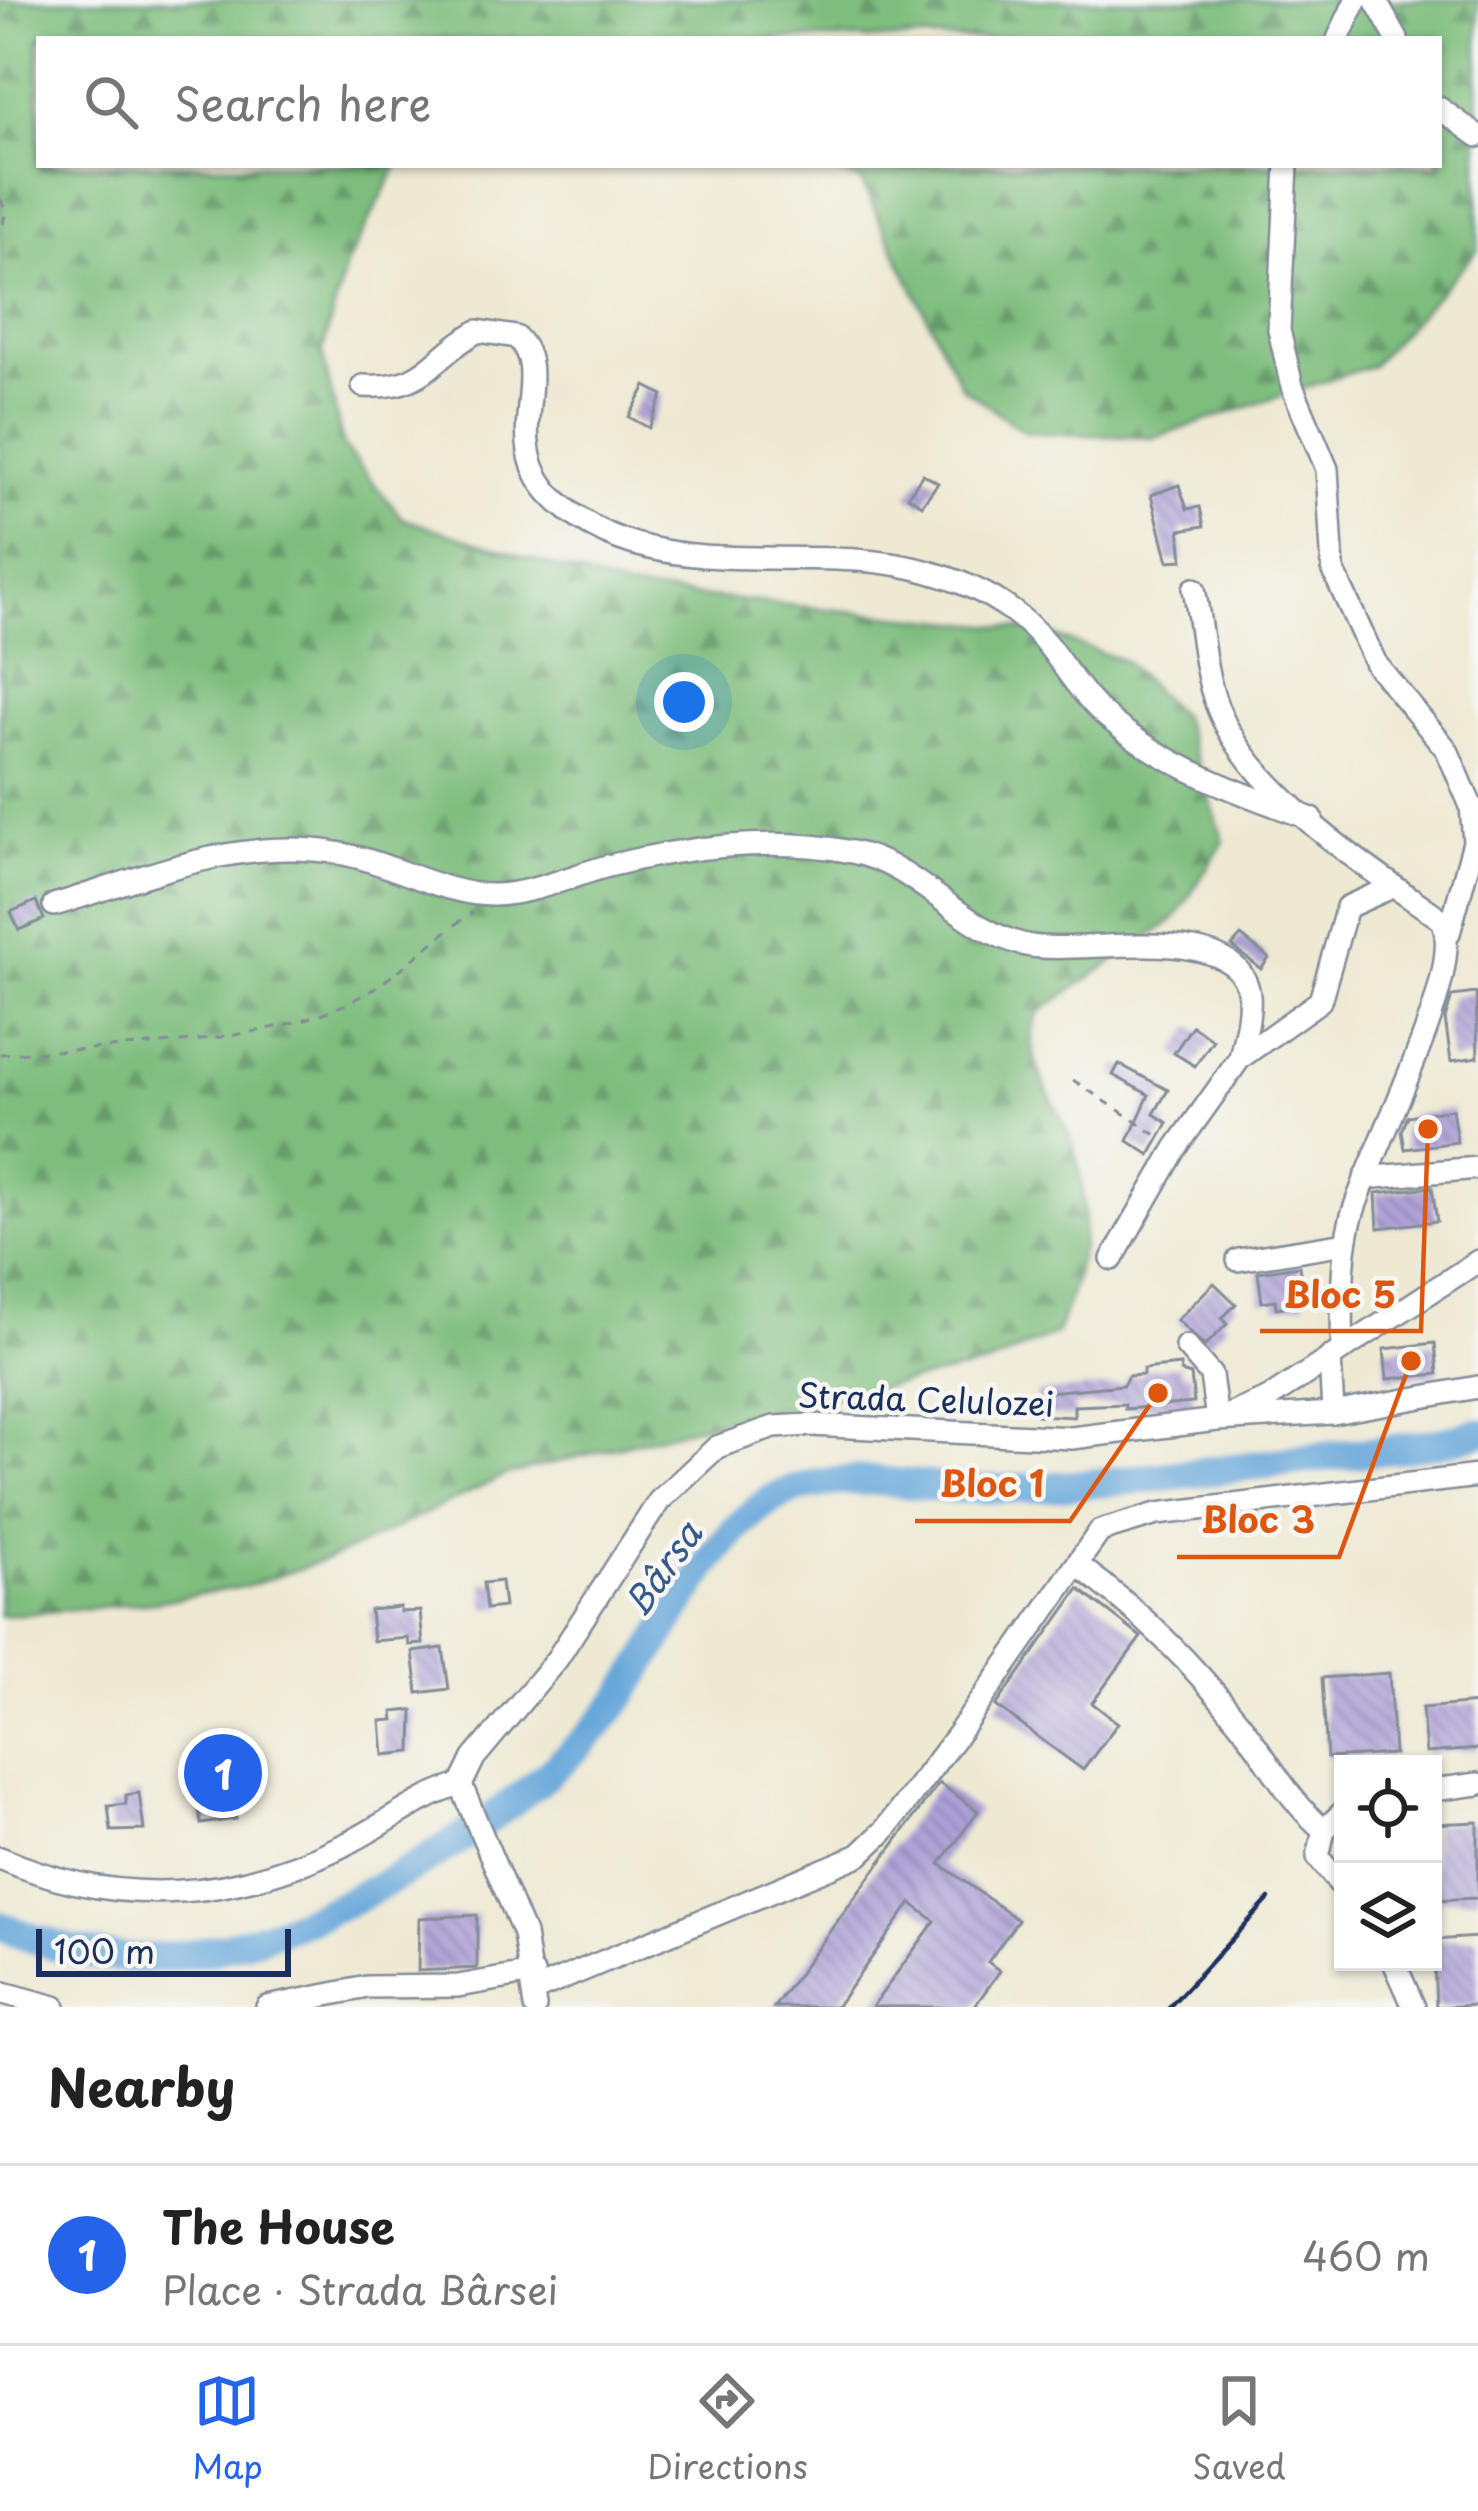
<!DOCTYPE html>
<meta charset="utf-8">
<style>
:root{--surface:#fff;--page:#f2f2f2;--text:#222;--muted:#767676;--line:#e0e0e0;--accent:#2563eb}
body{margin:0;font-family:"Playpen Sans",sans-serif;background:var(--page);color:var(--text)}
.controls{position:absolute;right:36px;bottom:36px;display:grid;overflow:hidden;border-radius:0px;box-shadow:0 3px 9px #0004}
.controls button{width:108px;height:108px;display:grid;place-items:center;padding:0;border:0;border-bottom:3px solid var(--line);background:var(--surface);color:var(--text);font:60px sans-serif}
.scale{position:absolute;left:36px;bottom:30px;width:255px;box-sizing:border-box;padding-left:12px;border:6px solid #1b2f5e;border-top:0;font-size:33px;line-height:42px;white-space:nowrap;color:#1b2f5e;-webkit-text-stroke:9px #f6f6f2;paint-order:stroke}
.you{position:absolute;left:684px;top:702px;width:42px;height:42px;margin:-30px;border:9px solid #fff;border-radius:50%;background:#1a73e8;box-shadow:0 0 0 18px #1a73e833}
.badge{display:grid;place-items:center;width:78px;height:78px;border-radius:50%;background:var(--accent);color:#fff;font-size:39px;font-weight:700}
.pin{position:absolute;translate:-50% -50%;border:6px solid #fff;box-shadow:0 3px 12px #0006}
.list{margin:0;padding:0;list-style:none}
h2{display:flex;justify-content:space-between;align-items:center;height:156px;margin:0;padding:0 48px;font-size:51px}
h2 small{font-size:39px;font-weight:400;color:var(--muted)}
.list li{display:grid;grid-template-columns:78px 1fr auto;gap:36px;align-items:center;box-sizing:border-box;height:180px;padding:0 48px;border-top:3px solid var(--line)}
.list b{display:block;font-size:45px;white-space:nowrap}
.list p{margin:0;font-size:39px;white-space:nowrap;color:var(--muted)}
.list em{font-size:39px;font-style:normal;color:var(--muted)}
.icon{flex:none;width:66px;height:66px;fill:none;stroke:currentColor;stroke-width:2;stroke-linecap:round;stroke-linejoin:round}
.map{position:relative;flex:none;width:1478px;height:2007px;overflow:hidden}
.search{position:absolute;background:var(--surface);box-shadow:0 3px 9px #0004;left:36px;right:36px;top:36px;height:132px;display:flex;align-items:center;gap:30px;box-sizing:border-box;padding:0 42px;border-radius:0px;color:var(--muted);font-size:45px}
.sheet{height:336px;background:var(--surface)}
nav{display:flex;justify-content:space-around;align-items:center;box-sizing:border-box;height:168px;border-top:3px solid var(--line);background:var(--surface);font-size:33px;color:var(--muted)}
nav a{display:grid;justify-items:center;gap:6px}
nav .on{color:var(--accent)}
.map>svg:first-child{display:block}
.forest{fill:url(#forest-firs);stroke:#4c766e;stroke-width:3}
.lines{fill:none;stroke-linecap:round;stroke-linejoin:round}
.river{stroke:#67a7da;stroke-width:30}
.building{fill:url(#building-back-hatch)}
.minor-casing{stroke:#848c98;stroke-width:26}
.path{stroke:#848c98;stroke-width:3;stroke-dasharray:9 9;stroke-linecap:butt}
.minor{stroke:#fff;stroke-width:21}
.rail{stroke:#1b2f5e;stroke-width:4.5}
.labels{text-anchor:middle;stroke-width:9;stroke-linejoin:round;paint-order:stroke}
.street-label{font-size:33px;fill:#1b2f5e;stroke:#f6f6f2}
.water-label{font-size:36px;font-style:italic;fill:#365989;stroke:#f6f6f2}
.leader{fill:none;stroke:#de5710;stroke-width:4.5}
.callout-dot{fill:#de5710;stroke:#f6f6f2;stroke-width:4.5}
.callout-label{font-size:36px;text-anchor:middle;font-weight:bold;fill:#de5710;stroke:#f6f6f2;stroke-width:9;stroke-linejoin:round;paint-order:stroke}
</style>
<div class="map">
<svg width="1478" height="2007" viewBox="0 0 1478 2007">
<defs>
<pattern id="forest-firs" width="22" height="20" patternUnits="userSpaceOnUse" patternTransform="scale(3)"><rect width="22" height="20" fill="#7ebd7d"/><path d="M5 1l3.5 6h-7zM16 11l3.5 6h-7z" fill="#669a6a"/></pattern>
<pattern id="building-back-hatch" width="6" height="6" patternUnits="userSpaceOnUse" patternTransform="scale(3)"><rect width="6" height="6" fill="#aea0d7"/><path d="M-1 5l2 2M0 0l6 6M5-1l2 2" fill="none" stroke="#8d83b2"/></pattern>
</defs>
<rect width="100%" height="100%" fill="#f6f6f2"/>
<filter id="ink" filterUnits="userSpaceOnUse"><feTurbulence type="fractalNoise" baseFrequency=".00833" numOctaves="2"/><feDisplacementMap in="SourceGraphic" scale="24" xChannelSelector="R" yChannelSelector="G"/><feConvolveMatrix kernelMatrix="1 2 1 2 8 2 1 2 1" color-interpolation-filters="sRGB"/></filter>
<filter id="wash" filterUnits="userSpaceOnUse"><feTurbulence type="fractalNoise" baseFrequency=".004" numOctaves="4" result="noise"/><feDisplacementMap in="SourceGraphic" scale="48" xChannelSelector="R" yChannelSelector="G"/><feGaussianBlur stdDeviation="2.7" result="paint"/><feColorMatrix in="noise" values="0 0 0 0 0 0 0 0 0 0 0 0 0 0 0 0 0 1.4 0 .05"/><feComposite in="paint" operator="in"/></filter>
<g filter="url(#wash)">
<rect width="100%" height="100%" fill="#eee9d3"/>
<path class="forest" d="M0 0H1478V250L1371 366 1154 438 1025 432 961 386 861 181 822 165H1439V39H39V165H398L346 265 322 352 343 446 403 519 626 589 1036 630 1125 661 1182 718 1224 841 1175 919 1038 1013C1016 1062 1063 1106 1075 1152 1094 1221 1081 1269 1057 1333L987 1365 714 1422 506 1475 341 1554 248 1586 154 1602 0 1616Z"/>
<g class="lines">
<path class="river" d="M0 1926C42 1943 86 1957 131 1958 282 1964 527 1820 617 1703 661 1647 718 1518 785 1493 852 1467 914 1490 982 1489 1087 1488 1194 1473 1299 1460 1358 1452 1420 1449 1478 1433"/>
</g>
<g id="blocks">
<g class="building">
<path d="M646 386 663 395 649 428 629 417Z"/>
<path d="M923 474 938 483 922 505 908 496Z"/>
<path d="M1179 485 1187 509 1200 507 1204 526 1180 530 1183 560 1168 561 1151 495Z"/>
<path d="M36 901 44 919 19 930 11 912Z"/>
<path d="M1241 936 1269 958 1261 969 1232 946Z"/>
<path d="M1476 993 1478 1057 1451 1061 1445 1019 1452 996Z"/>
<path d="M1192 1026 1213 1040 1195 1066 1174 1053Z"/>
<path d="M1119 1064 1168 1090 1154 1114 1168 1123 1150 1155 1128 1141 1149 1095 1113 1075Z"/>
<path d="M1452 1109 1457 1142 1405 1149 1402 1131 1408 1116Z"/>
<path d="M1432 1187 1437 1221 1378 1228 1376 1193Z"/>
<path d="M1299 1266 1305 1304 1276 1308 1275 1300 1262 1302 1258 1272Z"/>
<path d="M1214 1283 1236 1304 1222 1318 1227 1324 1205 1346 1177 1320Z"/>
<path d="M1435 1343 1438 1374 1387 1379 1384 1349Z"/>
<path d="M1180 1365 1181 1372 1191 1375 1194 1403 1125 1409V1404L1074 1406V1417L1037 1415V1393L1123 1385 1128 1376 1143 1375V1369Z"/>
<path d="M501 1581 504 1607 486 1609 483 1583Z"/>
<path d="M1079 1589 1141 1637 1092 1703 1118 1723 1083 1770 996 1706Z"/>
<path d="M400 1607V1612L420 1611 423 1644 409 1645 408 1638 373 1641 370 1610Z"/>
<path d="M443 1648 449 1689 418 1693 413 1652Z"/>
<path d="M1389 1673 1394 1754 1327 1758 1322 1678Z"/>
<path d="M1478 1703V1749L1426 1753 1422 1708Z"/>
<path d="M413 1710 412 1752 384 1755 381 1721 394 1720 393 1712Z"/>
<path d="M939 1783 978 1811 940 1864 1018 1920 988 1962 1000 1971 974 2007H872L935 1921 911 1903 836 2007H774Z"/>
<path d="M231 1788 236 1819 201 1824 197 1792Z"/>
<path d="M139 1793 144 1830 111 1831 108 1806 126 1804 125 1795Z"/>
<path d="M1478 1822V1898L1433 1900V1824Z"/>
<path d="M477 1915V1968L418 1971 419 1918Z"/>
<path d="M1478 1937V2005L1436 2007 1433 1940Z"/>
</g>
</g>
</g>
<g filter="url(#ink)">
<use href="#blocks" fill-opacity="0" stroke="#848c98" stroke-width="3"/>
<g class="lines">
<defs>
<g id="minor">
<path d="M1375 0 1397 39"/>
<path d="M1338 39 1356 0"/>
<path d="M1439 108 1478 136"/>
<path d="M1287 165 1279 330 1292 386 1327 469 1333 570 1376 664 1447 750 1471 806 1474 842 1449 933"/>
<path d="M363 386C428 390 430 357 478 331L516 337C557 375 494 444 558 502 658 592 811 537 929 572 976 585 1020 609 1050 648 1069 673 1084 698 1108 718 1166 767 1241 794 1312 819"/>
<path d="M1194 589C1202 628 1203 669 1217 706 1250 793 1369 868 1442 920 1468 973 1368 1155 1351 1219 1340 1261 1343 1306 1342 1349"/>
<path d="M54 905C148 877 237 836 337 853 390 861 444 896 494 895 532 894 571 876 608 866 684 847 774 836 852 852 919 865 961 931 1026 945 1079 957 1239 917 1249 995 1251 1015 1244 1038 1240 1058"/>
<path d="M1365 1178 1478 1168"/>
<path d="M1112 1259 1176 1148 1240 1058 1320 1001 1347 907 1392 887"/>
<path d="M1238 1260 1346 1243"/>
<path d="M1186 1346 1211 1375 1217 1420 1333 1413 1478 1387"/>
<path d="M1330 1357 1333 1413"/>
<path d="M1079 1566C1141 1612 1190 1661 1238 1721 1268 1758 1287 1800 1324 1830"/>
<path d="M1433 1790 1478 1784"/>
<path d="M1343 1812 1324 1830 1318 1857 1343 1888"/>
<path d="M0 1858C118 1909 232 1901 346 1844 385 1825 419 1796 461 1785"/>
<path d="M1394 1962 1414 2007"/>
<path d="M535 1990 859 1855 884 1831 960 1731 1100 1531 1157 1514 1478 1476"/>
<path d="M0 1992 55 2007"/>
<path d="M267 2007 367 1987 458 1986 533 1973"/>
<path d="M535 2007 524 1934 461 1785 474 1758 557 1659 659 1501 717 1447 774 1427 811 1425 1072 1438 1217 1420 1269 1398 1478 1261"/>
</g>
</defs>
<use href="#minor" class="minor-casing"/>
<g class="path">
<path d="M0 199 6 212 0 233"/>
<path d="M0 1054C104 1047 262 1047 354 1000 397 978 433 939 473 912"/>
<path d="M1073 1080 1162 1139"/>
</g>
<use href="#minor" class="minor"/>
<path class="rail" d="M1169 2007 1269 1899"/>
</g>
</g>
<g class="labels">
<g class="street-label">
<text transform="translate(926 1400) rotate(2)" y="12">Strada Celulozei</text>
</g>
<g class="water-label">
<text transform="translate(663 1569) rotate(-55)" y="13">Bârsa</text>
</g>
</g>
<path class="leader" d="M1428 1129L1421 1331H1260M1158 1393L1070 1521H915M1411 1361L1339 1557H1177"/>
<g class="callout-dot">
<circle cx="1428" cy="1129" r="12"/>
<circle cx="1158" cy="1393" r="12"/>
<circle cx="1411" cy="1361" r="12"/>
</g>
<g class="callout-label">
<text x="1340" y="1308">Bloc 5</text>
<text x="992" y="1497">Bloc 1</text>
<text x="1258" y="1533">Bloc 3</text>
</g>
</svg>
<div class="controls">
<button><svg class="icon" aria-label="locate" viewBox="0 0 24 24"><circle cx="12" cy="12" r="6"/><path d="M12 2v4M12 18v4M2 12h4M18 12h4"/></svg></button>
<button><svg class="icon" aria-label="layers" viewBox="0 0 24 24"><path d="M12 4l9 5-9 5-9-5zM3 14l9 5 9-5"/></svg></button>
</div>
<div class="scale">100 m</div>
<div class="you"></div>
<div class="pin badge" style="left:223px;top:1773px">1</div>
<div class="search"><svg class="icon" aria-label="search" viewBox="0 0 24 24"><circle cx="10" cy="10" r="6"/><path d="M15 15l6 6"/></svg>Search here</div>
</div>
<section class="sheet">
<h2>Nearby<small></small></h2>
<ul class="list">
<li><span class="badge">1</span><div><b>The House</b><p>Place · Strada Bârsei</p></div><em>460 m</em></li>
</ul>
</section>
<nav>
<a class="on"><svg class="icon" aria-label="map" viewBox="0 0 24 24"><path d="M3 6l6-2 6 2 6-2v14l-6 2-6-2-6 2zM9 4v14M15 6v14"/></svg>Map</a>
<a><svg class="icon" aria-label="directions" viewBox="0 0 24 24"><path d="M12 3l9 9-9 9-9-9zM9 14v-3h6M13 9l2 2-2 2"/></svg>Directions</a>
<a><svg class="icon" aria-label="saved" viewBox="0 0 24 24"><path d="M7 4h10v16l-5-4-5 4z"/></svg>Saved</a>
</nav>
